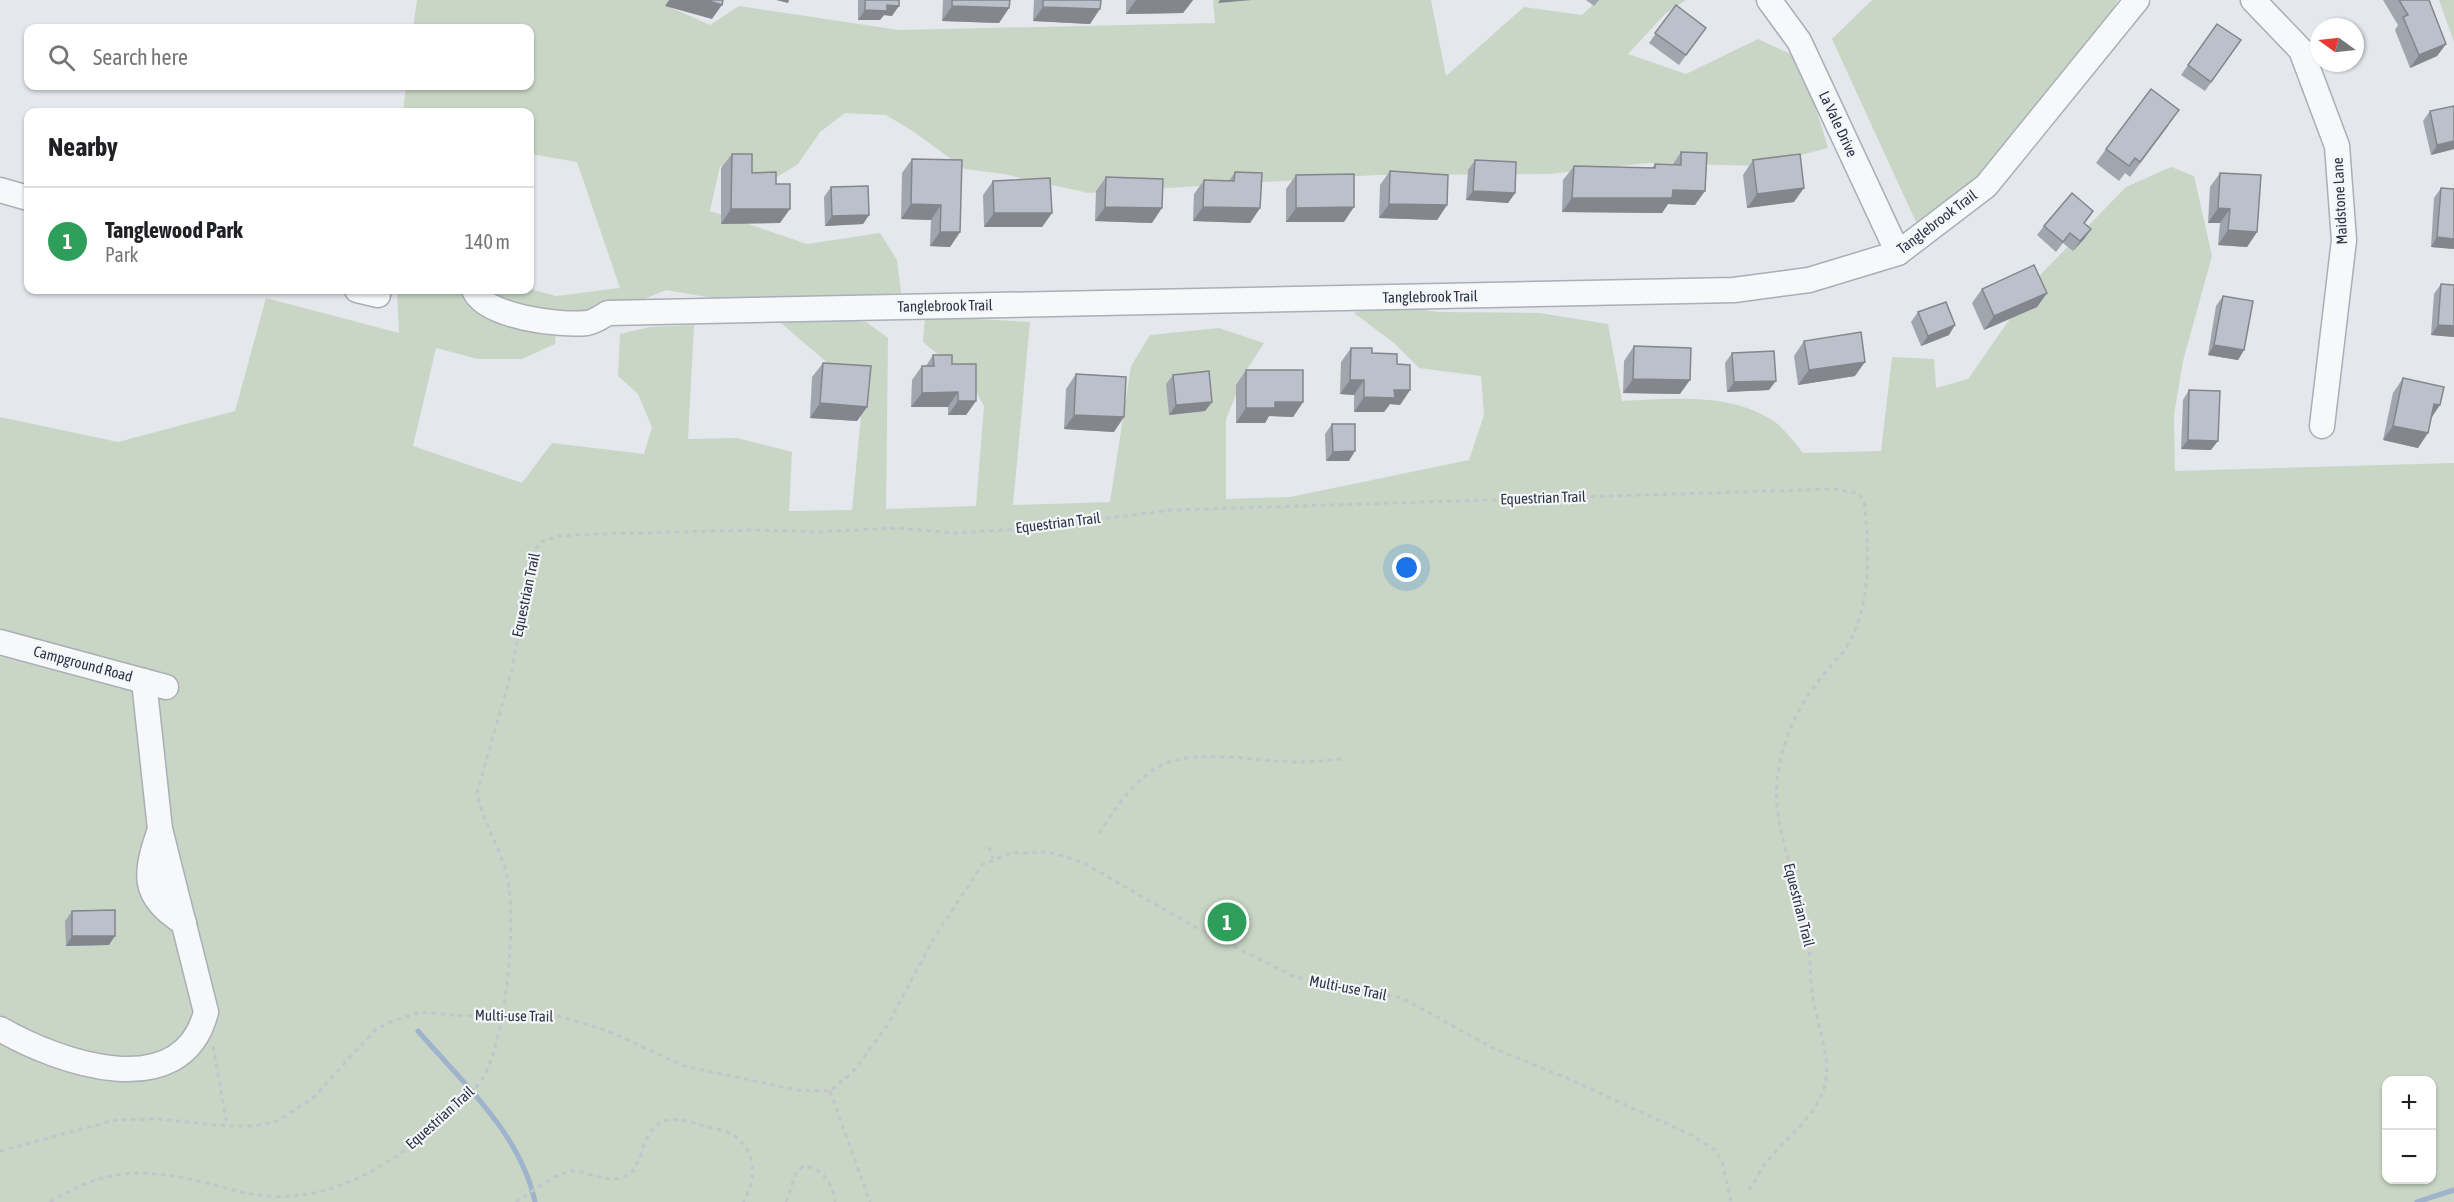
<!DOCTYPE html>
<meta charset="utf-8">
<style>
:root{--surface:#fff;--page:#f6f6f6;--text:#202124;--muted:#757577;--line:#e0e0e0;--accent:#d1495b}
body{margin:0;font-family:"Asap Condensed",sans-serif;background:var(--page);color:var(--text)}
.controls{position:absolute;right:18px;bottom:18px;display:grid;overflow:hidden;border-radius:12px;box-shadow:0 2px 4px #0004}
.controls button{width:54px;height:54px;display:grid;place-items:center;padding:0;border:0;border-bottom:2px solid var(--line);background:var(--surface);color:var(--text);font:30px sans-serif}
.compass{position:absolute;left:2310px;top:18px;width:54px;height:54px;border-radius:50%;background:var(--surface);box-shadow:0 2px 4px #0004;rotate:285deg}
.you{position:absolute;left:1407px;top:568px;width:21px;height:21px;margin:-15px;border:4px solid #fff;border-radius:50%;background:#1a73e8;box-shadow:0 0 0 9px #1a73e833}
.badge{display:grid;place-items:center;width:39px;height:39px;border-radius:50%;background:var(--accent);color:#fff;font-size:20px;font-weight:700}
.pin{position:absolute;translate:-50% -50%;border:3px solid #fff;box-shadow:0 2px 6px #0006}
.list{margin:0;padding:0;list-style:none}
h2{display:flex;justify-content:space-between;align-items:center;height:78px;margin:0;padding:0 24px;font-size:26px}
h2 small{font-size:20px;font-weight:400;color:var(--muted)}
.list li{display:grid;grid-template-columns:39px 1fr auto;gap:18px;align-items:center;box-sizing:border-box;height:108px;padding:0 24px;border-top:2px solid var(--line)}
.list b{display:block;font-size:22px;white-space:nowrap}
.list p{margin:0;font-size:20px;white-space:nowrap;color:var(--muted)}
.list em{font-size:20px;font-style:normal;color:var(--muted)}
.icon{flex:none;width:33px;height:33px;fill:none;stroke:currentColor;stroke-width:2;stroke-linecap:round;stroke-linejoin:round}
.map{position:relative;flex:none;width:2454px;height:1202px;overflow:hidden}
.search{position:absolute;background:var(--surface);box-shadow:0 2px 4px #0004;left:24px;top:24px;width:510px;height:66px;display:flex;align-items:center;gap:15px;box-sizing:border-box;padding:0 21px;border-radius:12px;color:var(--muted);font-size:22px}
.panel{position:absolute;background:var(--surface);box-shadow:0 2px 4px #0004;left:24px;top:108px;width:510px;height:186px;border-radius:12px}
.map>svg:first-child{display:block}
.green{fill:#c9d6c5;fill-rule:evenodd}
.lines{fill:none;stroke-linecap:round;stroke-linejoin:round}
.stream{stroke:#9fb4cc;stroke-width:5}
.minor-casing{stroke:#a9aeb7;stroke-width:27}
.path{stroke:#c2c5cb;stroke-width:3;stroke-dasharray:4.5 4.5;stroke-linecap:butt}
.minor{stroke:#f7f8fa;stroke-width:24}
.wall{fill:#a1a5ae}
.shaded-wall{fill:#83868d}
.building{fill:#bbc0ca;stroke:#83868d;stroke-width:1.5}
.labels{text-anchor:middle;stroke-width:4.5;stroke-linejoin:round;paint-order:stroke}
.street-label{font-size:15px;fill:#2b3445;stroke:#f4f6f9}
</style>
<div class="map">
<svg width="2454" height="1202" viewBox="0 0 2454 1202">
<rect width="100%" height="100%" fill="#e4e7ec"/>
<g class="green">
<path d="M417 0H668L672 8 710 25 739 6 899 30 1215 23 1213 0H1431L1446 76 1524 7 1582 15 1598 0H1686L1666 13 1628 54 1686 74 1758 39 1801 59 1828 148 1759 166 1648 163 1549 174 1376 175 1088 193 1004 174 965 169 914 132 886 115 845 113 820 132 798 164 777 177 720 166 710 211 807 244 880 233 897 260 901 293 741 303 666 290 556 335 555 344 522 359H478L436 348 413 446 522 483 552 443 644 454 652 427 638 394 618 376 620 334 650 327 694 325 688 439 737 438 792 452 789 511 852 510 865 374 831 366 781 323 822 318 866 322 888 338 886 509 976 506 984 406 970 381 923 342 925 316 1030 322 1013 505 1110 502 1131 366 1150 335 1219 328 1264 343 1246 371 1226 419V499L1290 497 1469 460 1484 415 1481 376 1419 368 1394 343 1354 313 1383 304 1438 312 1539 313 1608 324 1622 401C1674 399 1730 392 1775 422 1785 430 1795 443 1803 453L1881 451 1892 357 1934 359 1936 388 1968 379 2042 273 2126 187 2171 167 2194 176 2212 256 2183 361 2174 415 2175 471 2454 463V1202H0V417L118 442 235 411 266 298 399 333 397 290 530 289 556 296 620 288 577 162 530 154V112H403L406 86H530V28H413ZM2386 1080H2432V1180H2386Z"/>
<path d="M1872 0H2118L2105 26 1978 177 1916 222 1832 39Z"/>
<path d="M2439 0H2454V42Z"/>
</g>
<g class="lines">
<g class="stream">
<path d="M418 1031C462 1082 521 1134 535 1202"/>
<path d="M2417 1202 2454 1190"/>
</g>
<defs>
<g id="minor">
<path d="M1769 0 1799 41 1898 253"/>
<path d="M2253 0 2301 50 2337 146 2344 240 2322 426"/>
<path d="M0 190 28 198"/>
<path d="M357 290 378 295"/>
<path d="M474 290C485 317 560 326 587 323 594 322 601 317 608 313L1734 290 1809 280 1898 253 1986 186 2137 0"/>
<path d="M0 642 166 687"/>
<path d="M160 829C145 873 140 896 184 923"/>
<path d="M0 1029C57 1062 182 1107 206 1012L160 829 144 681"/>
</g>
</defs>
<use href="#minor" class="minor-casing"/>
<g class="path">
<path d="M1099 833C1115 809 1131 784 1156 768 1192 746 1256 762 1298 762 1313 762 1328 760 1344 759"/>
<path d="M989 847 993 859"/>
<path d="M213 1046 227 1125"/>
<path d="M830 1091 870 1202"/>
<path d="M0 1151 115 1120 158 1119 227 1126H253L275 1122 313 1098 375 1030 390 1022 421 1012 463 1016 551 1014 606 1030 684 1066 797 1090 830 1091 852 1073 887 1026 935 936 982 865 1011 853 1049 852 1082 862 1195 927 1295 977 1402 998 1493 1048 1569 1079 1689 1134 1714 1149 1722 1161 1731 1202"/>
<path d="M50 1202C110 1166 145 1168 210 1184 229 1189 249 1195 268 1196 340 1202 409 1154 458 1105 466 1097 477 1088 483 1078 506 1036 515 935 509 887 505 853 483 825 477 793L512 670 533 553 540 542 558 536 593 534 759 530 817 532 898 528 954 533 1021 529 1171 510 1833 489 1857 493 1864 500C1869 545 1872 602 1849 643 1842 655 1832 664 1824 674 1800 703 1784 735 1778 772 1770 824 1796 872 1806 922 1812 949 1808 977 1814 1003 1819 1034 1835 1065 1821 1096 1809 1122 1783 1141 1766 1163 1760 1171 1755 1181 1749 1190"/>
<path d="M516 1202C528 1194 559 1171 572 1171 589 1171 609 1185 626 1176 644 1167 639 1136 660 1123 672 1116 688 1121 700 1125 710 1128 727 1130 735 1136 758 1154 756 1180 743 1202"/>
<path d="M786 1202 797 1171 804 1166C824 1170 832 1182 835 1202"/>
</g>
<use href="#minor" class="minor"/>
</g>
<g class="wall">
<path d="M858 0H899L892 16 884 15 880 20H858Z"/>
<path d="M943 0H1010L1009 8 999 23 942 21Z"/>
<path d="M1034 0H1101L1090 24 1033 21Z"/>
<path d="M1126 0H1193L1183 13 1126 14Z"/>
<path d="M1586 0H1599L1594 6Z"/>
<path d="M2383 0H2429L2446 44 2437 56 2410 68 2395 30 2398 25Z"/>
<path d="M1676 5 1706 28 1679 65 1649 43Z"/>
<path d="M2217 24 2241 40 2205 91 2181 75Z"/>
<path d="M2430 111 2454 149 2431 155 2423 121Z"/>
<path d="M2169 125 2130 177 2125 173 2119 181 2096 163 2106 149Z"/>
<path d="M1681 152 1695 205 1668 204 1662 213 1562 212 1563 180 1574 166 1652 168 1655 164H1673Z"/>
<path d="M732 154 752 173 780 223 721 224V168Z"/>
<path d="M912 159 960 232 950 247 930 246 931 220 901 219 902 173Z"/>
<path d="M1475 160 1515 193 1508 203 1466 200 1468 170Z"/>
<path d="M1753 160 1794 202 1747 208 1743 175Z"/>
<path d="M1390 171 1447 205 1437 220 1379 218 1380 185Z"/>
<path d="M1235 172 1260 208 1250 223 1193 221 1194 194 1204 180 1229 181Z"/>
<path d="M2220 173 2257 232 2247 247 2218 245 2220 223H2208L2210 187Z"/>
<path d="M1296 175 1344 222H1286V189Z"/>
<path d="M1106 177 1152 223 1095 221 1096 191Z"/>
<path d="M993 181 1052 213 1042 227H984L983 195Z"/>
<path d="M831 187 869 215 863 224 825 226 824 197Z"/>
<path d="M2441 188 2454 189V249L2431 247 2434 198Z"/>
<path d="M2084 223 2091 229 2084 239 2073 251 2063 243 2056 252 2037 235 2044 226Z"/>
<path d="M2441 284 2454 337 2431 335 2434 294Z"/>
<path d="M1982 289 2047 293 2037 307 1984 330 1972 303Z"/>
<path d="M2223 296 2244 350 2238 360 2208 355 2216 306Z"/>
<path d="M1918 312 1949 335 1921 346 1911 322Z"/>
<path d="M1804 341 1855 376 1798 385 1794 356Z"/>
<path d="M1634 346 1680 394 1623 393 1624 361Z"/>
<path d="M1351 348 1397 364 1410 390 1400 405 1390 404 1384 412H1354V395L1340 394 1341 362Z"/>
<path d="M1732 353 1769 390 1727 392 1725 363Z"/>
<path d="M933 355 952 364 976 401 966 415H948V407H911L912 380 922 366H926Z"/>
<path d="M823 363 867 407 857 421 810 418 812 377Z"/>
<path d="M1246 370 1303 402 1293 417 1269 416 1265 423H1236V385Z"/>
<path d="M1076 374 1114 432 1064 429 1066 389Z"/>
<path d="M1173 375 1212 402 1205 411 1169 415 1166 384Z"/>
<path d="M2403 378 2431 419 2418 448 2383 440 2393 393Z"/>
<path d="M2189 390 2211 450 2181 449 2183 400Z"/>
<path d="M1332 424 1349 461H1326L1325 434Z"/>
<path d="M72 911 109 945 66 946 65 921Z"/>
</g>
<g class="shaded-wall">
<path d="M669 0H706L722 5 712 19 665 6Z"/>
<path d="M776 0H789L788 3Z"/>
<path d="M1136 0H1193L1183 13 1126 14Z"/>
<path d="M1220 0H1252L1218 3Z"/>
<path d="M887 5 899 6 892 16 884 15 880 20H858L865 10Z"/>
<path d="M952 6 1009 8 999 23 942 21Z"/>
<path d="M1043 7 1100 9 1090 24 1033 21Z"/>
<path d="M2446 44 2437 56 2410 68 2419 55Z"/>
<path d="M2454 141V149L2431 155 2437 145Z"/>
<path d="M1804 188 1794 202 1747 208 1757 194Z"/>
<path d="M1673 190 1705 191 1695 205 1668 204 1662 213 1562 212 1572 198Z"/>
<path d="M1473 191 1515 193 1508 203 1466 200Z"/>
<path d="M911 204 941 205 931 220 901 219Z"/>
<path d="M1389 204 1447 205 1437 220 1379 218Z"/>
<path d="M1105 207 1162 208 1152 223 1095 221Z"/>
<path d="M1203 207 1260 208 1250 223 1193 221Z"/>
<path d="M1354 207 1344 222H1286L1296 208Z"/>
<path d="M2218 208 2230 209 2220 223H2208Z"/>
<path d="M731 209H790L780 223 721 224Z"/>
<path d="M994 213H1052L1042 227H984Z"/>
<path d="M869 215 863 224 825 226 832 216Z"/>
<path d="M2091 229 2084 239 2073 251 2080 241Z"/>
<path d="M2228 230 2257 232 2247 247 2218 245Z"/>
<path d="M940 232H960L950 247 930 246Z"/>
<path d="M2437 237 2454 239V249L2431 247Z"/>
<path d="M2047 293 2037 307 1984 330 1994 316Z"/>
<path d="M1955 325 1949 335 1921 346 1928 336Z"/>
<path d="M2438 325 2454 326V337L2431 335Z"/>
<path d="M2214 345 2244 350 2238 360 2208 355Z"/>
<path d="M1865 362 1855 376 1798 385 1809 370Z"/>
<path d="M1633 379 1690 380 1680 394 1623 393Z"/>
<path d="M1350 380H1364L1354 395 1340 394Z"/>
<path d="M1776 381 1769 390 1727 392 1734 382Z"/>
<path d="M1394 390H1410L1400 405 1390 404 1384 412H1354L1364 397Z"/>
<path d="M958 392 948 407H911L922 393Z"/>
<path d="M958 401H976L966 415H948Z"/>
<path d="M1212 402 1205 411 1169 415 1176 405Z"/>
<path d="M1275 402H1303L1293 417 1269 416 1265 423H1236L1246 408Z"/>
<path d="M820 403 867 407 857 421 810 418Z"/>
<path d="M2434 404 2440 405 2430 420Z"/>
<path d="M1074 415 1124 417 1114 432 1064 429Z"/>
<path d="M2393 426 2428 433 2418 448 2383 440Z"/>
<path d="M2188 440 2218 441 2211 450 2181 449Z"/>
<path d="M1355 451 1349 461H1326L1333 452Z"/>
<path d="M72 936H115L109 945 66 946Z"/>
</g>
<g class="building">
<path d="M706 0H723L722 5Z"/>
<path d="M865 0H899V6L887 5V11L865 10Z"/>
<path d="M952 0H1010L1009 8 952 6Z"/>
<path d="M1043 0H1101L1100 9 1043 7Z"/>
<path d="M2399 0H2429L2446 44 2419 55 2403 17 2408 15Z"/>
<path d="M1676 5 1706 28 1686 55 1655 33Z"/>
<path d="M2217 24 2241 40 2211 82 2188 65Z"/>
<path d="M2151 89 2179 110 2140 162 2135 158 2129 166 2106 149Z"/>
<path d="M2454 106V141L2437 145 2430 111Z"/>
<path d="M1681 152 1707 153 1705 191 1673 190 1672 198H1572L1574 166 1655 168V164L1681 165Z"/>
<path d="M732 154H752V173L776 172V184H790V209H731Z"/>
<path d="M1800 154 1804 188 1757 194 1753 160Z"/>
<path d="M912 159 962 160 960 232H940L941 205 911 204Z"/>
<path d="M1475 160 1516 162 1515 193 1473 191Z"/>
<path d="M1390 171 1448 175 1447 205 1389 204Z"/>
<path d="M1235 172 1262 173 1260 208 1203 207 1204 180 1234 181Z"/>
<path d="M2220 173 2261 175 2257 232 2228 230 2230 209 2218 208Z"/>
<path d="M1354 174V207L1296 208V175Z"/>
<path d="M1106 177 1163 179 1162 208 1105 207Z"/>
<path d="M1050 178 1052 213H994L993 181Z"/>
<path d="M868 186 869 215 832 216 831 187Z"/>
<path d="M2441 188 2454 189V239L2437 237Z"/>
<path d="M2072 193 2093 211 2084 223 2091 229 2080 241 2070 233 2063 242 2044 226Z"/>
<path d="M2034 265 2047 293 1994 316 1982 289Z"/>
<path d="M2441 284 2454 285V326L2438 325Z"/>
<path d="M2223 296 2253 301 2244 350 2214 345Z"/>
<path d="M1946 302 1955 325 1928 336 1918 312Z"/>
<path d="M1861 332 1865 362 1809 370 1804 341Z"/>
<path d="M1634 346 1691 348 1690 380 1633 379Z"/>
<path d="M1351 348H1372V353L1397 354V364L1410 365V390H1394L1395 398 1364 397V380H1350Z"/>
<path d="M1774 351 1776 381 1734 382 1732 353Z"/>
<path d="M933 355H952V364H976V401H958V392L922 393V366H934Z"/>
<path d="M823 363 871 366 867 407 820 403Z"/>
<path d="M1246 370H1303V402H1275V408H1246Z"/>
<path d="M1209 371 1212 402 1176 405 1173 375Z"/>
<path d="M1076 374 1126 377 1124 417 1074 415Z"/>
<path d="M2403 378 2444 387 2440 405 2434 404 2428 433 2393 426Z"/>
<path d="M2189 390 2220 391 2218 441 2188 440Z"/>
<path d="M1332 424H1355V451L1333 452Z"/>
<path d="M115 910V936H72V911Z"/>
</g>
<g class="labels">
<g class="street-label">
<text transform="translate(1838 124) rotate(65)" y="5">La Vale Drive</text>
<text transform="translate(2340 201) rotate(-93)" y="5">Maidstone Lane</text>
<text transform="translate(1937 222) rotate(-37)" y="5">Tanglebrook Trail</text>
<text transform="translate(1430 297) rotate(-1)" y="5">Tanglebrook Trail</text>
<text transform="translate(945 306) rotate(-1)" y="5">Tanglebrook Trail</text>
<text transform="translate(1543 498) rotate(-2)" y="5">Equestrian Trail</text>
<text transform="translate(1058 523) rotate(-7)" y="5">Equestrian Trail</text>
<text transform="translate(526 595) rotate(-78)" y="5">Equestrian Trail</text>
<text transform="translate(83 664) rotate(15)" y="5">Campground Road</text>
<text transform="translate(1799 905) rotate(76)" y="5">Equestrian Trail</text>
<text transform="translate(1348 988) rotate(11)" y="5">Multi-use Trail</text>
<text transform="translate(514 1016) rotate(1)" y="5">Multi-use Trail</text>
<text transform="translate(440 1118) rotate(-42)" y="5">Equestrian Trail</text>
</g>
</g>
</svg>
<div class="controls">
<button>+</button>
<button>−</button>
</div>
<svg class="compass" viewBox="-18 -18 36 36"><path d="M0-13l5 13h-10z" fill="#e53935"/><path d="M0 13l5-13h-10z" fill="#757577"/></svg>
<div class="you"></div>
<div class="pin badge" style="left:1227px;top:922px;background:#2e9e5b">1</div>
<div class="search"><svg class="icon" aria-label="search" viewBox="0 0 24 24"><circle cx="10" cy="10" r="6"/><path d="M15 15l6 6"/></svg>Search here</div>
<section class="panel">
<h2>Nearby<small></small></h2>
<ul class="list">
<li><span class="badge" style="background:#2e9e5b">1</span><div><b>Tanglewood Park</b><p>Park</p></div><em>140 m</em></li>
</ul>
</section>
</div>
